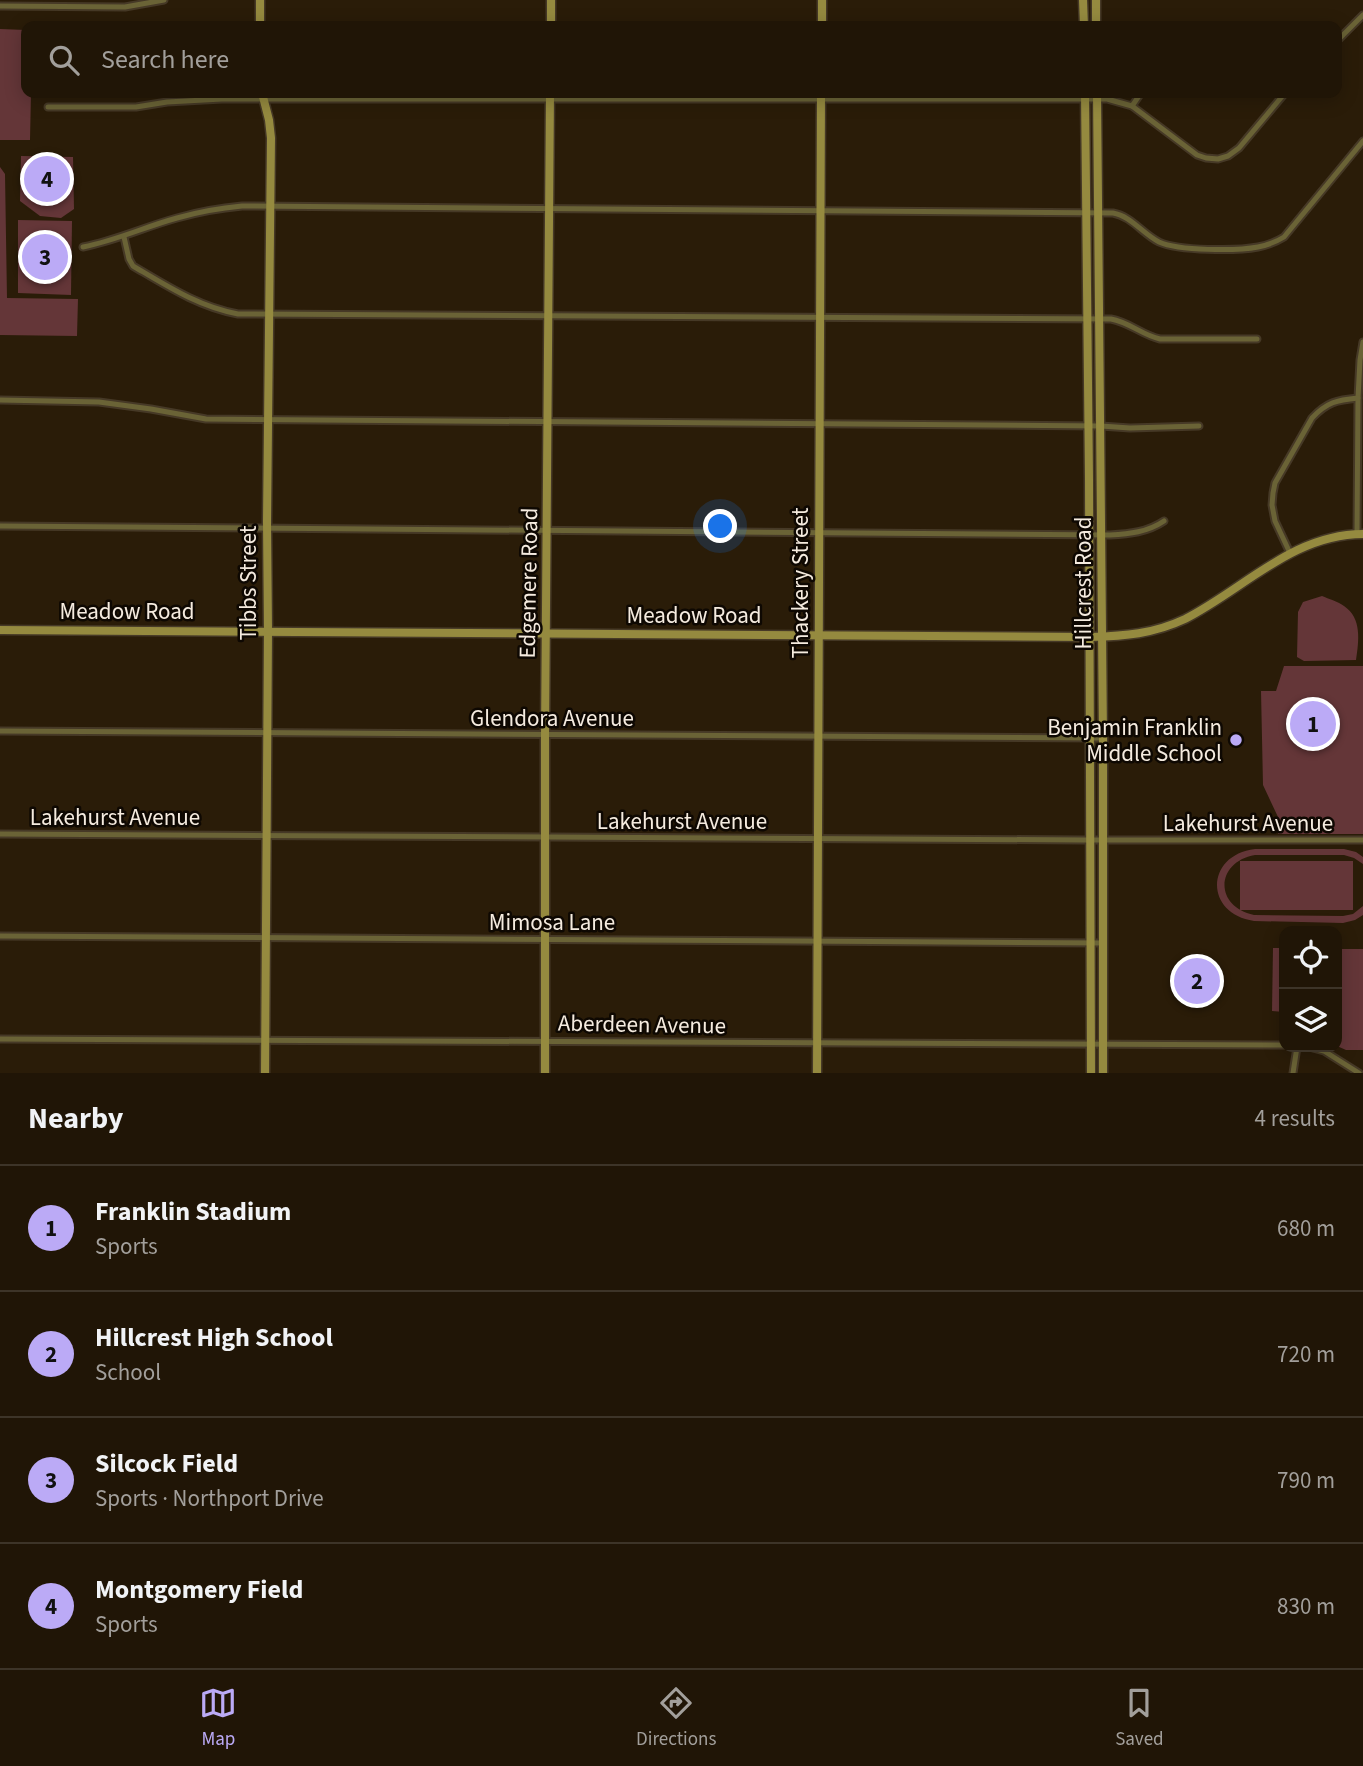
<!DOCTYPE html>
<meta charset="utf-8">
<style>
:root{--surface:#201506;--page:#281e10;--text:#f1f3f6;--muted:#a29f9b;--line:#3d3428;--accent:#bbaaf6}
body{margin:0;font-family:"Source Sans 3",sans-serif;background:var(--page);color:var(--text)}
.controls{position:absolute;right:21px;bottom:21px;display:grid;overflow:hidden;border-radius:14px;box-shadow:0 4px 18px #0003}
.controls button{width:63px;height:63px;display:grid;place-items:center;padding:0;border:0;border-bottom:2px solid var(--line);background:var(--surface);color:var(--text);font:35px sans-serif}
.you{position:absolute;left:721px;top:527px;width:24px;height:24px;margin:-18px;border:5px solid #fff;border-radius:50%;background:#1a73e8;box-shadow:0 0 0 10px #1a73e833}
.badge{display:grid;place-items:center;width:46px;height:46px;border-radius:50%;background:var(--accent);color:#111;font-size:23px;font-weight:700}
.pin{position:absolute;translate:-50% -50%;border:4px solid #fff;box-shadow:0 2px 7px #0006}
.list{margin:0;padding:0;list-style:none}
h2{display:flex;justify-content:space-between;align-items:center;height:91px;margin:0;padding:0 28px;font-size:30px}
h2 small{font-size:23px;font-weight:400;color:var(--muted)}
.list li{display:grid;grid-template-columns:46px 1fr auto;gap:21px;align-items:center;box-sizing:border-box;height:126px;padding:0 28px;border-top:2px solid var(--line)}
.list b{display:block;font-size:26px;white-space:nowrap}
.list p{margin:0;font-size:23px;white-space:nowrap;color:var(--muted)}
.list em{font-size:23px;font-style:normal;color:var(--muted)}
.icon{flex:none;width:38px;height:38px;fill:none;stroke:currentColor;stroke-width:2;stroke-linecap:round;stroke-linejoin:round}
.map{position:relative;flex:none;width:1363px;height:1073px;overflow:hidden}
.search{position:absolute;background:var(--surface);box-shadow:0 4px 18px #0003;left:21px;right:21px;top:21px;height:77px;display:flex;align-items:center;gap:18px;box-sizing:border-box;padding:0 24px;border-radius:14px;color:var(--muted);font-size:26px}
.sheet{height:595px;background:var(--surface)}
nav{display:flex;justify-content:space-around;align-items:center;box-sizing:border-box;height:98px;border-top:2px solid var(--line);background:var(--surface);font-size:19px;color:var(--muted)}
nav a{display:grid;justify-items:center;gap:4px}
nav .on{color:var(--accent)}
.map>svg:first-child{display:block}
.green{fill:#643638}
.lines{fill:none;stroke-linecap:round;stroke-linejoin:round}
.street-casing{stroke:#463926;stroke-width:9}
.secondary-casing{stroke:#463926;stroke-width:11}
.street{stroke:#6a6336;stroke-width:5}
.secondary{stroke:#958a3f;stroke-width:8}
.poi-dot{fill:#bbaaf6;stroke:#0e0802;stroke-width:2.5}
.labels{text-anchor:middle;stroke-width:5;stroke-linejoin:round;paint-order:stroke}
.street-label{font-size:23px;fill:#f5ebdf;stroke:#0e0802}
.poi-label{font-size:23px;fill:#f5ebdf;stroke:#0e0802;text-anchor:end}
</style>
<div class="map">
<svg width="1363" height="1073" viewBox="0 0 1363 1073">
<rect width="100%" height="100%" fill="#2a1c08"/>
<g class="green">
<path d="M0 29 26 30V93H31L30 140H0Z"/>
<path d="M21 156 73 157 74 209 61 218 40 216 20 201Z"/>
<path d="M0 167 5 174 7 298 78 299 77 336 0 335Z"/>
<path d="M18 220 72 221 71 295 18 293Z"/>
<path d="M1322 596C1329 599 1337 601 1344 606 1362 618 1359 641 1356 660L1304 661 1297 657 1298 612 1303 602Z"/>
<path d="M1284 666H1363V834H1278V817L1263 785 1261 691H1276Z"/>
<path d="M1255 849H1344L1356 852 1363 857V864L1354 858 1344 855H1255C1215 862 1214 907 1254 915L1343 916 1353 914 1363 906V915L1355 920 1343 923 1254 921C1204 914 1205 855 1255 849Z"/>
<rect x="1240" y="861" width="113" height="49"/>
<path d="M1273 948H1284V1012L1272 1011Z"/>
<path d="M1337 949H1363V1050H1346L1337 1046Z"/>
</g>
<g class="lines">
<defs>
<g id="street">
<path d="M0 6 125 7 164 0"/>
<path d="M1337 41 1363 15"/>
<path d="M1132 106 1141 93"/>
<path d="M48 107H136L167 102 222 99H1107L1132 106 1197 155 1206 158 1218 159 1228 156 1239 148 1285 93"/>
<path d="M124 237 129 259 133 266C167 286 199 307 238 314L1111 319C1129 322 1142 335 1160 339H1257"/>
<path d="M83 247C118 240 144 227 177 218 198 212 220 208 242 206L1113 213C1131 216 1143 234 1159 242 1179 251 1237 251 1258 247 1268 245 1276 242 1284 237L1363 141"/>
<path d="M0 400 99 402 151 409 206 419 1101 426 1130 428 1199 426"/>
<path d="M0 526 1110 535C1129 534 1148 532 1164 521"/>
<path d="M1357 534 1358 398 1360 360 1363 342"/>
<path d="M1290 553 1275 521 1272 505 1273 493 1275 483 1312 418C1327 402 1337 400 1358 398"/>
<path d="M0 731 1103 738"/>
<path d="M0 834 1084 840H1363"/>
<path d="M0 936 1103 943"/>
<path d="M0 1039 1284 1045"/>
<path d="M1309 1047 1324 1051 1359 1073"/>
<path d="M1293 1073 1297 1047"/>
</g>
<g id="secondary">
<path d="M1083 0 1084 26"/>
<path d="M1096 0V26"/>
<path d="M260 26V0"/>
<path d="M551 26V0"/>
<path d="M822 26V0"/>
<path d="M262 93 269 120 271 138 267 522 268 631 265 1073"/>
<path d="M1085 93 1089 479 1091 1073"/>
<path d="M1097 93 1103 738V1073"/>
<path d="M0 630 1090 637C1125 636 1153 634 1185 619 1244 589 1293 534 1363 534"/>
<path d="M545 1073V735L550 93"/>
<path d="M817 1073 821 93"/>
</g>
</defs>
<use href="#street" class="street-casing"/>
<use href="#secondary" class="secondary-casing"/>
<use href="#street" class="street"/>
<use href="#secondary" class="secondary"/>
</g>
<circle class="poi-dot" cx="1236" cy="740" r="7"/>
<g class="labels">
<g class="street-label">
<text transform="translate(248 583) rotate(-90)" y="8">Tibbs Street</text>
<text transform="translate(528 583) rotate(-89)" y="8">Edgemere Road</text>
<text transform="translate(800 583) rotate(-90)" y="8">Thackery Street</text>
<text transform="translate(1083 583) rotate(-90)" y="8">Hillcrest Road</text>
<text x="127" y="619">Meadow Road</text>
<text x="694" y="623">Meadow Road</text>
<text x="552" y="726">Glendora Avenue</text>
<text x="115" y="825">Lakehurst Avenue</text>
<text x="682" y="829">Lakehurst Avenue</text>
<text x="1248" y="831">Lakehurst Avenue</text>
<text x="552" y="930">Mimosa Lane</text>
<text transform="translate(642 1024) rotate(1)" y="8">Aberdeen Avenue</text>
</g>
<g class="poi-label">
<text x="1222" y="735">Benjamin Franklin<tspan x="1222" dy="26">Middle School</tspan></text>
</g>
</g>
</svg>
<div class="controls">
<button><svg class="icon" aria-label="locate" viewBox="0 0 24 24"><circle cx="12" cy="12" r="6"/><path d="M12 2v4M12 18v4M2 12h4M18 12h4"/></svg></button>
<button><svg class="icon" aria-label="layers" viewBox="0 0 24 24"><path d="M12 4l9 5-9 5-9-5zM3 14l9 5 9-5"/></svg></button>
</div>
<div class="you"></div>
<div class="pin badge" style="left:1313px;top:724px">1</div>
<div class="pin badge" style="left:1197px;top:981px">2</div>
<div class="pin badge" style="left:45px;top:257px">3</div>
<div class="pin badge" style="left:47px;top:179px">4</div>
<div class="search"><svg class="icon" aria-label="search" viewBox="0 0 24 24"><circle cx="10" cy="10" r="6"/><path d="M15 15l6 6"/></svg>Search here</div>
</div>
<section class="sheet">
<h2>Nearby<small>4 results</small></h2>
<ul class="list">
<li><span class="badge">1</span><div><b>Franklin Stadium</b><p>Sports</p></div><em>680 m</em></li>
<li><span class="badge">2</span><div><b>Hillcrest High School</b><p>School</p></div><em>720 m</em></li>
<li><span class="badge">3</span><div><b>Silcock Field</b><p>Sports · Northport Drive</p></div><em>790 m</em></li>
<li><span class="badge">4</span><div><b>Montgomery Field</b><p>Sports</p></div><em>830 m</em></li>
</ul>
</section>
<nav>
<a class="on"><svg class="icon" aria-label="map" viewBox="0 0 24 24"><path d="M3 6l6-2 6 2 6-2v14l-6 2-6-2-6 2zM9 4v14M15 6v14"/></svg>Map</a>
<a><svg class="icon" aria-label="directions" viewBox="0 0 24 24"><path d="M12 3l9 9-9 9-9-9zM9 14v-3h6M13 9l2 2-2 2"/></svg>Directions</a>
<a><svg class="icon" aria-label="saved" viewBox="0 0 24 24"><path d="M7 4h10v16l-5-4-5 4z"/></svg>Saved</a>
</nav>
